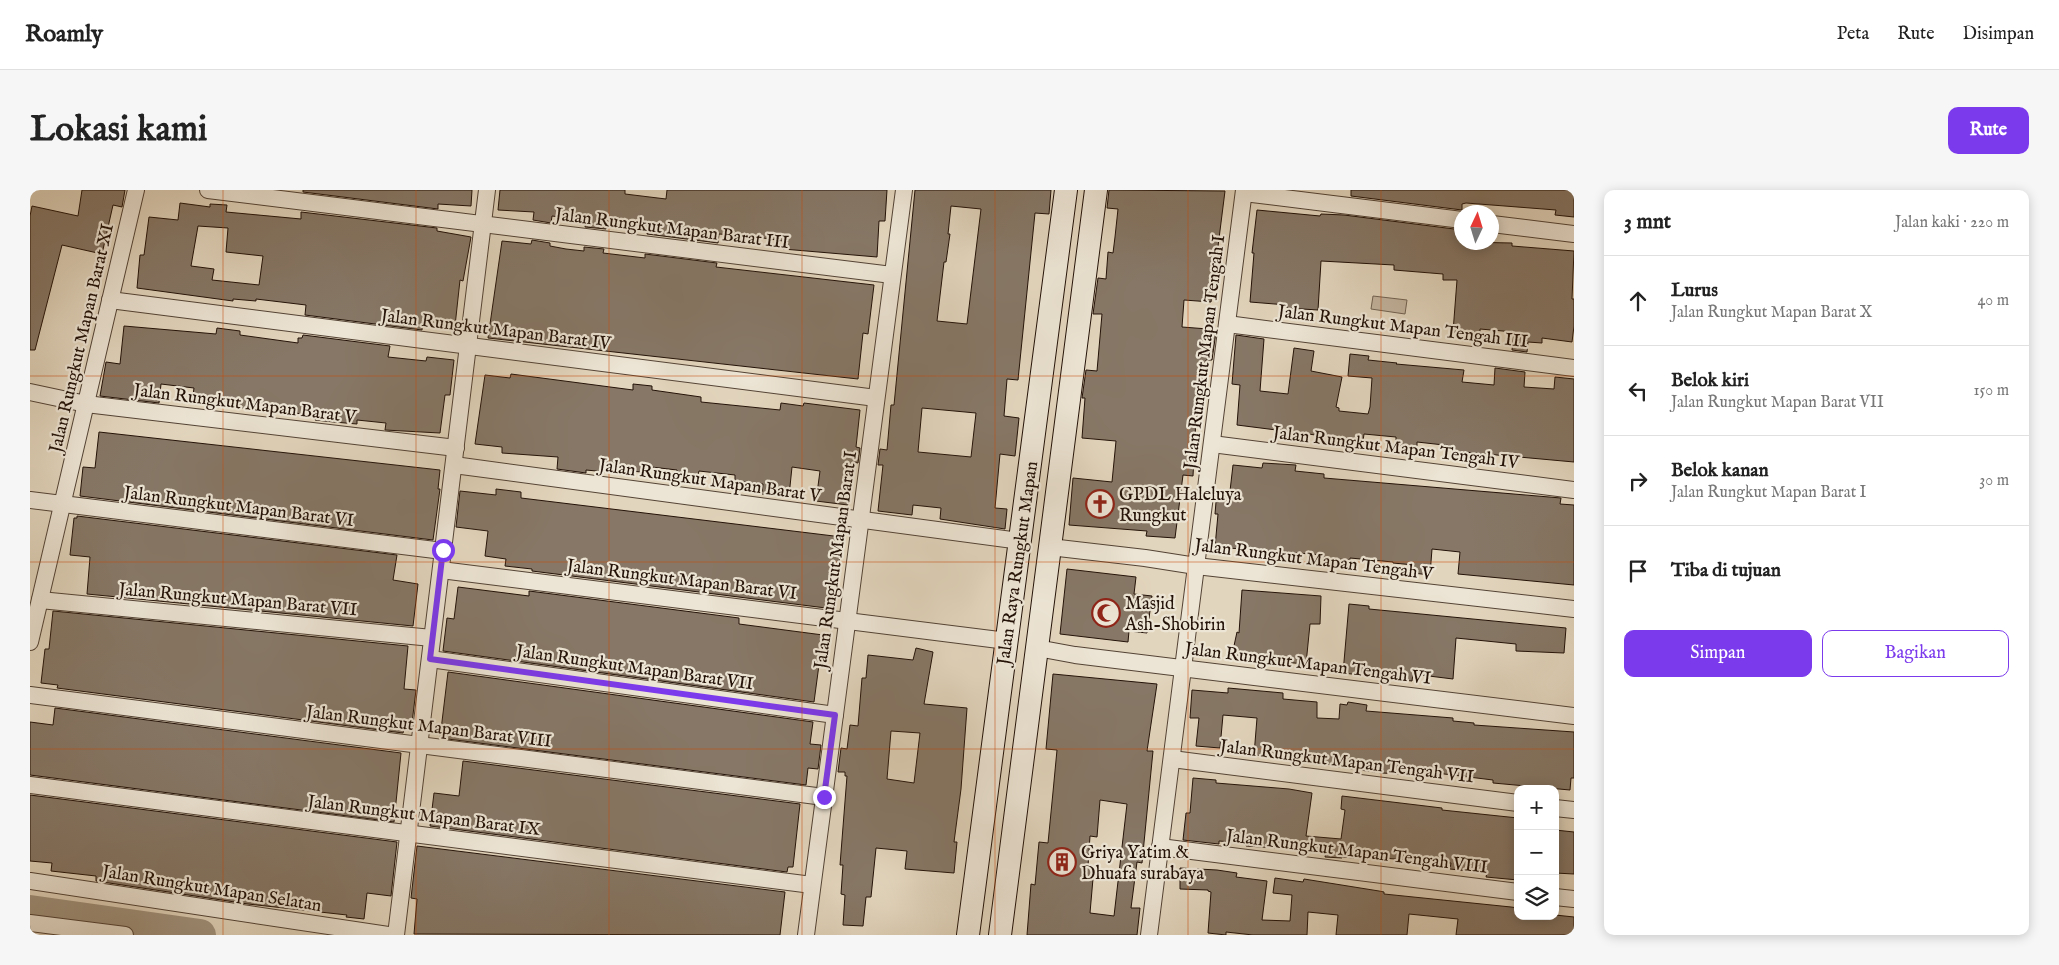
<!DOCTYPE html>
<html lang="id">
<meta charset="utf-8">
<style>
:root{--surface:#fff;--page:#f6f6f6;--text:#222;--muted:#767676;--line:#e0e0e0;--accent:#7c3aed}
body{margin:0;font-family:"IM FELL English",serif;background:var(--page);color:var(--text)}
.controls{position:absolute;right:15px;bottom:15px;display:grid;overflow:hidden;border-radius:10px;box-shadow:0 2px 12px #0003}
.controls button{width:45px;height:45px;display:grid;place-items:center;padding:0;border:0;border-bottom:1px solid var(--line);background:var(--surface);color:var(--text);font:25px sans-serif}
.compass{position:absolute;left:1424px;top:15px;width:45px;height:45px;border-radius:50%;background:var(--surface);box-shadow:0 2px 12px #0003;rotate:4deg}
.stop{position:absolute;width:15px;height:15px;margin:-11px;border:4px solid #7c3aed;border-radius:50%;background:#fff}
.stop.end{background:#7c3aed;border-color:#fff;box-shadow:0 1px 5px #0008}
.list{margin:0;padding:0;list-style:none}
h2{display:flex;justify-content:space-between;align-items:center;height:65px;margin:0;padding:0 20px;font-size:21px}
h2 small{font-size:16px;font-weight:400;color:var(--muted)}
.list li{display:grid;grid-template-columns:32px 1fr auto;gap:15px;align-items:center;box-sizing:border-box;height:90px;padding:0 20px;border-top:1px solid var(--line)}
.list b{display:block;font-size:19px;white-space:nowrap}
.list p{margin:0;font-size:16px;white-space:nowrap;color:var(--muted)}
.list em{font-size:16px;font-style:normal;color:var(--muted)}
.actions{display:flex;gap:10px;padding:15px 20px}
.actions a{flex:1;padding:11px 0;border:1px solid var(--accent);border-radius:10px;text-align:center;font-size:18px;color:var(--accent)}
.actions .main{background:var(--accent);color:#fff}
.icon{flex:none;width:28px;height:28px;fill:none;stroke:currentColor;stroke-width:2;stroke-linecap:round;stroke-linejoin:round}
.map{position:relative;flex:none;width:1544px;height:745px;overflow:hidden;border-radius:10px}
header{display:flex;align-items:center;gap:30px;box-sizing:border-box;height:70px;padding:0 25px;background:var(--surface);border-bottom:1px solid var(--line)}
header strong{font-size:24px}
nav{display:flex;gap:28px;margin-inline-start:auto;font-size:18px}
.intro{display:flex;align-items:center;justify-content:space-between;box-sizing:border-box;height:120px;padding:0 30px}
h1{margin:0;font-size:35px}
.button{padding:12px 22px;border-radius:10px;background:var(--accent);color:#fff;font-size:18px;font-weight:700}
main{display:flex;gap:30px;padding:0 30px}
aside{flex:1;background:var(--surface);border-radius:10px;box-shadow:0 2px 12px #0003}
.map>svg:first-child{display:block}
.green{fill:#c2b49e;stroke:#726353}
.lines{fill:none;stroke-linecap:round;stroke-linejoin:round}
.river{stroke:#a1937f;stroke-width:32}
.building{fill:#867766;stroke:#231208;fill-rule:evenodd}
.street-casing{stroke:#534335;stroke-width:18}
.secondary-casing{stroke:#231208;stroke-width:24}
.street{stroke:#ece4d4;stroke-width:16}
.secondary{stroke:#ece4d4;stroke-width:22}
.route{stroke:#7c3aed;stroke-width:6}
.grid{fill:none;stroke:#ca4e0b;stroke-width:1;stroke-opacity:0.55}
.labels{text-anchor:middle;stroke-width:4.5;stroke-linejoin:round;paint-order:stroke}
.street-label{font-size:18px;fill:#231208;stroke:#ece4d4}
.poi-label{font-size:18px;fill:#231208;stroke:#ece4d4;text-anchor:start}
</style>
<header>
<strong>Roamly</strong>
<nav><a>Peta</a><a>Rute</a><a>Disimpan</a></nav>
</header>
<div class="intro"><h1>Lokasi kami</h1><a class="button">Rute</a></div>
<main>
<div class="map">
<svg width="1544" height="745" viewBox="0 0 1544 745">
<rect width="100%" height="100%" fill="#e2d5bd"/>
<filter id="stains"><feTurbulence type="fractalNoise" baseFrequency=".004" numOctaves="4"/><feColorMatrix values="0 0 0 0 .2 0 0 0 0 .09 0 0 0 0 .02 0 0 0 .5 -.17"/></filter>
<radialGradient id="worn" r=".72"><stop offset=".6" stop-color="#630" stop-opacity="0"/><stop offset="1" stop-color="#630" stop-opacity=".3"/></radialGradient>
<path class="green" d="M1343 106 1377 110 1375 124 1341 119Z"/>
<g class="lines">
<path class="river" d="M0 721 170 745"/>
</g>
<g class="building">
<path d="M52 0H95L92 17 83 15 72 64 32 55 5 160H0V26L2 16 48 26Z"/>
<path d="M273 0H442L441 16 408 14V19L273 2Z"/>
<path d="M470 0H595V4L636 9 637 0H857L855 31H849L847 67 753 59V51L720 46 689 44 688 53 617 44 618 36 576 31V39L555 37 556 30 522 26 521 33 503 30 504 22 468 20Z"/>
<path d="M885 0H1021L1019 24 1005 23 988 190 977 189 974 226 989 228 985 266 970 264 965 318 977 319 975 339 910 329 911 318 883 315 882 325 848 321 853 275H848L850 259 857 260 861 215H864ZM921 16 951 19 937 134 907 131 914 72H916L920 44H918ZM892 218 946 223 941 267 888 262Z"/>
<path d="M1079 0 1195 1 1181 112 1154 110 1152 137 1178 139V141L1186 142 1182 170H1176L1172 228H1166L1163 286 1153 285 1145 348 1116 346 1117 341 1039 335 1043 288 1082 292 1086 251 1052 248 1055 208H1052L1056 180 1067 181 1072 124H1063L1068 88 1076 89 1078 62 1083 63 1085 47 1088 19 1077 18Z"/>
<path d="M1321 0H1544V27L1525 25 1526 20 1436 13 1432 14V20L1321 6Z"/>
<path d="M150 13 180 17V14L197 15 196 22 271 29V22L407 38V41L441 47 433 91 430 90 425 136 393 132 392 140 275 125 276 115 226 109V111L203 109V111L107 98 110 65H114L119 27 148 30ZM168 36 198 38 196 62 233 66 229 95 182 90 184 79 161 76Z"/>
<path d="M1227 20 1290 26 1291 24 1314 25 1432 40V52L1482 53V56L1544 61 1542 109H1544V136L1542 152 1512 148V153L1498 152 1497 162 1482 160 1484 142 1450 139V144L1423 142 1427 90H1413V84L1364 80V75L1291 71 1288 120 1257 118V115L1220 112 1224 63H1222Z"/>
<path d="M502 50 520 53V56L536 59 554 61V57L574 59 573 63 615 68V64L687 73 686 77 844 95 838 144 833 143 828 189 458 148 472 51 501 54Z"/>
<path d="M94 136 186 144 187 138 210 141V145L268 153V148H272L273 145 360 156 358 167 396 171 397 167 424 170 420 205H415L410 243 355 240 356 233 327 230V234L304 232 285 230 286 226 265 223 162 213 164 198 131 194 129 213 70 206 76 172 90 174Z"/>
<path d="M1206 145 1234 149 1230 201 1258 204 1264 158 1284 161 1281 181 1312 187 1306 217 1309 218V221L1338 224 1340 217 1342 188 1318 186 1320 164 1339 166 1338 170 1367 173 1366 174 1434 180 1432 192 1464 195 1465 178 1495 182 1494 197 1524 199 1525 187 1544 189V272L1423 261V256L1387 252V258L1366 255V247L1334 244 1333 251 1207 235 1210 195 1202 194Z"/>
<path d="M481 184 603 200V194L622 196V200L671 207V212L750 220 751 213 773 216 774 213 830 220 826 257 830 258 828 273 823 272 818 315 786 311 790 281 762 277 759 306 732 304 733 294 705 291V285L669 281 668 285 647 283V280L613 276 612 282 587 280V283L556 280V283L527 279 528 267 472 263V257L445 254 455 185 480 188Z"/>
<path d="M69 242 410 280 408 299H410L403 350 50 306 53 277 65 278Z"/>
<path d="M1233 273 1266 275 1265 281 1294 284V288L1531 308 1530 314 1544 315V395L1428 384 1430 362 1402 359 1400 385 1383 383 1384 375 1363 373V372L1320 368V370L1294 368V365L1185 357 1188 324H1185L1187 300 1200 301 1203 275 1232 278Z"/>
<path d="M466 299 491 302V308L812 347 809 374 802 373 796 418 502 381V379L475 376 476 369 455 366 458 341 426 337 430 301 466 305Z"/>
<path d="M47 326 367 365 363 390 388 394 383 436 57 404 60 367 40 365 44 328H47Z"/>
<path d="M1037 379 1106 387 1104 404 1122 406 1117 443 1099 441 1098 452 1030 444Z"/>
<path d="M428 397 499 406V401L709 428V434L793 445 784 512 413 461 417 428 424 429Z"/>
<path d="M1212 400 1291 406 1290 434H1280L1276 474 1228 470 1202 465 1207 442 1209 443Z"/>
<path d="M1319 414 1339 416V419L1536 438 1534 463 1486 461V454L1426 448 1423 489 1383 484 1382 491 1313 483Z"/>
<path d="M23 421 378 456 374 499 386 500 381 541 374 540 373 543 27 498 28 495 11 493 15 459H19Z"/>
<path d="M886 458 903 462 894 514 937 518 931 599 924 652H927L924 683 875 679 877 661 846 658 841 707H836L833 736 813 735 815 705 811 704 813 675H810L817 586H815V582H808L811 558 817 559 820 535 828 536 832 488H836L838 465 883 470ZM861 541 890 543 884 593 857 589Z"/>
<path d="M418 482 783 532 780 554 791 555 788 579 778 578 776 595 410 548Z"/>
<path d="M1023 484 1127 494 1117 561H1123L1112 673 1107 672 1101 718H1110L1107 745H997L1001 694 1005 695 1009 652 1018 653 1023 602 1027 560 1016 559ZM1070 610 1097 614 1084 726 1060 723 1064 677 1058 676 1060 646 1067 647Z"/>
<path d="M1198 498 1253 503V509L1287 512V528L1309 529 1310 514 1317 515 1318 512 1337 515 1336 521 1423 528V531L1444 533V535L1544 542V588H1541L1540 600 1463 593V590L1390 581V585L1352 583 1308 577V575L1290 574V572L1224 565 1227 528 1193 525 1190 558 1166 556 1169 528H1160L1162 500 1198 503Z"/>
<path d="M25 518 371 563 364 632 0 585V532L23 535Z"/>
<path d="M433 571 770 614 763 677H758L757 682 400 636 404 603 429 606Z"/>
<path d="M1163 588 1186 590V593L1259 599 1282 603 1276 646 1311 649 1315 620 1311 619 1312 606 1412 618V620L1488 628V690L1456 687 1457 683 1420 679 1421 673 1324 666V668L1312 667V668L1295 667 1296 661 1216 656V653L1189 651V654L1153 650 1156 623H1160Z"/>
<path d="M0 605 367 652 361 706 337 703 334 729 316 727 317 725 218 714 66 691V686L21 681 22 673 0 671Z"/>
<path d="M1525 640 1544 642V684L1525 683Z"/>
<path d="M387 656 755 702 750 745 384 744 387 709 381 708Z"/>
<path d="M1150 678 1187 680 1207 683 1206 687 1237 691 1232 730 1260 731 1262 705 1243 703 1245 688 1273 692 1274 689 1349 701 1354 702V704L1481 717 1488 718V726L1525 725 1544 727V745H1426L1428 729 1379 724 1377 745H1306L1308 725 1278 722 1277 745H1223L1196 742V745L1178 743 1181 702 1178 701V700L1150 699Z"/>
</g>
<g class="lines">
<defs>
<g id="street">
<path d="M178 0 862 85"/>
<path d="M1214 3 1432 30"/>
<path d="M1462 34 1544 44"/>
<path d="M80 110 846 208"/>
<path d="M1197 134 1544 178"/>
<path d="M0 202 56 214 426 258"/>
<path d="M1182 254 1544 300"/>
<path d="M424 275 990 351"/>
<path d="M0 310 413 361"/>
<path d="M1020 357 1115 368 1166 376 1544 419"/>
<path d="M411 380 977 451"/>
<path d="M10 410 402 448"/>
<path d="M0 452 106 0"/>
<path d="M1007 458 1045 465 1544 526"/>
<path d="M400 469 805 525"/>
<path d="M0 505 794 607"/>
<path d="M1142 569 1488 613"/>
<path d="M0 595 782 695"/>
<path d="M1525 618 1544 620"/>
<path d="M1130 657 1488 702"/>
<path d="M0 691 358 745"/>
<path d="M1525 707 1544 709"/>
<path d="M0 733 95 745"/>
<path d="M366 745 457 0"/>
<path d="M776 745 874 0"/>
<path d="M1119 745 1214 0"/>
</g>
<g id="secondary">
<path d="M938 745 1036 0"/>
<path d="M970 745 1066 0"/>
</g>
</defs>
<use href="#street" class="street-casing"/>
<use href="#secondary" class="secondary-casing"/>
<use href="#street" class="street"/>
<use href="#secondary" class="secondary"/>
</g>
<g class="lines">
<path class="route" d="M413 360 400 469 805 525 794 607"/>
</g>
<path class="grid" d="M193 0V745M386 0V745M579 0V745M772 0V745M965 0V745M1158 0V745M1351 0V745M0 186H1544M0 372H1544M0 559H1544"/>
<defs>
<symbol id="church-ring" viewBox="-11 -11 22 22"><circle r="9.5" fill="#ece4d4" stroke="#8f2418" stroke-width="1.5"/><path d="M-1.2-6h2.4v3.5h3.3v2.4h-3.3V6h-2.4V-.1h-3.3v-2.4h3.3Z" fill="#8f2418"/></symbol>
<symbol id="mosque-ring" viewBox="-11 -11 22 22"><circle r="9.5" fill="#ece4d4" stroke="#8f2418" stroke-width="1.5"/><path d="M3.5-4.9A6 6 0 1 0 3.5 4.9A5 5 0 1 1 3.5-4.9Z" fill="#8f2418"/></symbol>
<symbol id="building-ring" viewBox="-11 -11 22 22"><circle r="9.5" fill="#ece4d4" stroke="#8f2418" stroke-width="1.5"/><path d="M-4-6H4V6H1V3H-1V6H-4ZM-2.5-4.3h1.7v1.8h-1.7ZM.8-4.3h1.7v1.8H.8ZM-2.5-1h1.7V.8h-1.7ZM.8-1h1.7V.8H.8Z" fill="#8f2418"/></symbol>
</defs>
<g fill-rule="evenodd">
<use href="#church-ring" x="1054" y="298" width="32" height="32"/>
<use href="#mosque-ring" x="1060" y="407" width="32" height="32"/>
<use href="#building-ring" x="1016" y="656" width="32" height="32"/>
</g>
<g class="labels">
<g class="street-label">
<text transform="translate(642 38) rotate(7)" y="6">Jalan Rungkut Mapan Barat III</text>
<text transform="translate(1373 136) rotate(7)" y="6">Jalan Rungkut Mapan Tengah III</text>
<text transform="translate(466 139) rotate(7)" y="6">Jalan Rungkut Mapan Barat IV</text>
<text transform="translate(51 148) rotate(-77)" y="6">Jalan Rungkut Mapan Barat XI</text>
<text transform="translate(1174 162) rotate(-83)" y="6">Jalan Rungkut Mapan Tengah I</text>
<text transform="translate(215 213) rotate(7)" y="6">Jalan Rungkut Mapan Barat V</text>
<text transform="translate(1366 257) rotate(7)" y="6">Jalan Rungkut Mapan Tengah IV</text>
<text transform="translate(680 290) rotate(8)" y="6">Jalan Rungkut Mapan Barat V</text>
<text transform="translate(209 316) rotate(7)" y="6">Jalan Rungkut Mapan Barat VI</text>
<text transform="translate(1284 369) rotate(7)" y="6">Jalan Rungkut Mapan Tengah V</text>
<text transform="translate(805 370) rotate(-82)" y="6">Jalan Rungkut Mapan Barat I</text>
<text transform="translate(987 373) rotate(-82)" y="6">Jalan Raya Rungkut Mapan</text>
<text transform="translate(652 389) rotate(7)" y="6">Jalan Rungkut Mapan Barat VI</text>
<text transform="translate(208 409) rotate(5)" y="6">Jalan Rungkut Mapan Barat VII</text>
<text transform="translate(1278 473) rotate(7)" y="6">Jalan Rungkut Mapan Tengah VI</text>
<text transform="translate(605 477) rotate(8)" y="6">Jalan Rungkut Mapan Barat VII</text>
<text transform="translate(399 536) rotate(7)" y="6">Jalan Rungkut Mapan Barat VIII</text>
<text transform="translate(1317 571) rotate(7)" y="6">Jalan Rungkut Mapan Tengah VII</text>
<text transform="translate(394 625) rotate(7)" y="6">Jalan Rungkut Mapan Barat IX</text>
<text transform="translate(1327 661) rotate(7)" y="6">Jalan Rungkut Mapan Tengah VIII</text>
<text transform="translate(182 698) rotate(9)" y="6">Jalan Rungkut Mapan Selatan</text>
</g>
<g class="poi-label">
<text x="1089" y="310">GPDL Haleluya<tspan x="1089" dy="21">Rungkut</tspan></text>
<text x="1095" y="419">Masjid<tspan x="1095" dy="21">Ash-Shobirin</tspan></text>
<text x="1051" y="668">Griya Yatim &amp;<tspan x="1051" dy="21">Dhuafa surabaya</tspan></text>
</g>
</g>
<rect width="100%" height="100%" filter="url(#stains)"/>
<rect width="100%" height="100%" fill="url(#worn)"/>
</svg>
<div class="controls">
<button>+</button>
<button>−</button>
<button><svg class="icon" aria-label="layers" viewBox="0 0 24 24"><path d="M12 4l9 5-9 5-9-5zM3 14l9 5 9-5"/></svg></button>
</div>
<svg class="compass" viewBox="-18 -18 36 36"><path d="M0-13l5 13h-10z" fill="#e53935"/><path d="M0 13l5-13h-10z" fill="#767676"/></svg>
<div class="stop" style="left:413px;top:360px"></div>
<div class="stop end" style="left:794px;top:607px"></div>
</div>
<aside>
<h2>3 mnt<small>Jalan kaki · 220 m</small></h2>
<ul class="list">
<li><svg class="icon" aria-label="ahead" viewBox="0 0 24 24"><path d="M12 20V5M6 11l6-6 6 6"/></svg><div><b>Lurus</b><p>Jalan Rungkut Mapan Barat X</p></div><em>40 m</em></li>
<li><svg class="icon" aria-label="left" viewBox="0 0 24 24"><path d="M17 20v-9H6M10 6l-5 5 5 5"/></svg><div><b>Belok kiri</b><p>Jalan Rungkut Mapan Barat VII</p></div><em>150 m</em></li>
<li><svg class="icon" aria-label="right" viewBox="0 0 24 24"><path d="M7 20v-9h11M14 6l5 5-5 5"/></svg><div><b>Belok kanan</b><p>Jalan Rungkut Mapan Barat I</p></div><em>30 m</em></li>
<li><svg class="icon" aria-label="arrive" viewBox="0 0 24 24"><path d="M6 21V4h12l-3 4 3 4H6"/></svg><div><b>Tiba di tujuan</b></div></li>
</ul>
<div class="actions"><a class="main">Simpan</a><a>Bagikan</a></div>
</aside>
</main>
